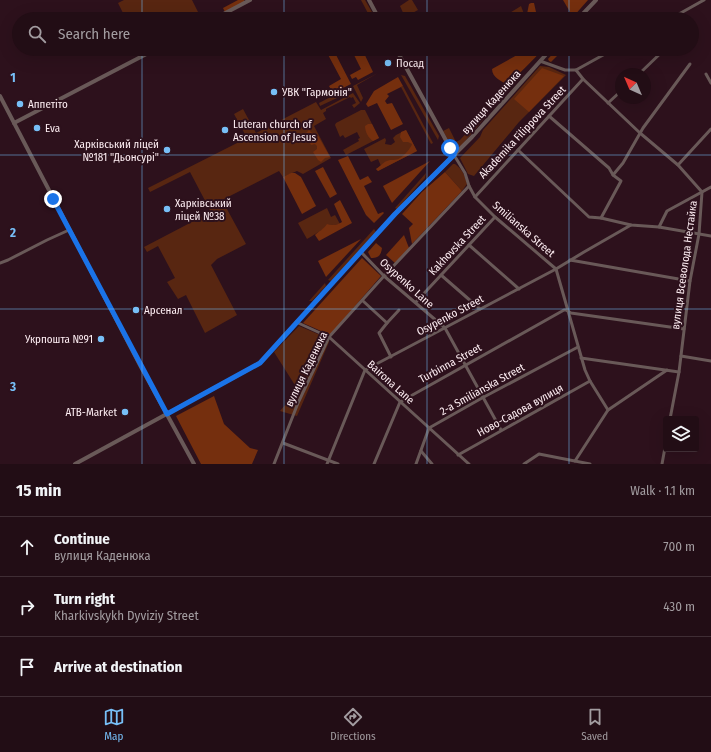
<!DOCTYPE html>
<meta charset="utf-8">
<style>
:root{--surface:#220d15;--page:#2a161e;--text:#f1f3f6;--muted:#a29ca0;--line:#3f2d34;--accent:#77bff7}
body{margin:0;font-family:"Fira Sans Condensed",sans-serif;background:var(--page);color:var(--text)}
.controls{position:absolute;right:12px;bottom:12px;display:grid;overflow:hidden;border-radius:4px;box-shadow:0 4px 16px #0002}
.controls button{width:36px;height:36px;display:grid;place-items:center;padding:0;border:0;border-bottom:1px solid var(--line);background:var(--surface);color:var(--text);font:20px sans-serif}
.compass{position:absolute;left:615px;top:68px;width:36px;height:36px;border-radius:50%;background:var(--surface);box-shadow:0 4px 16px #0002;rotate:316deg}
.stop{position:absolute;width:12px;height:12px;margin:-9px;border:3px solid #1a73e8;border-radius:50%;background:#fff}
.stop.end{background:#1a73e8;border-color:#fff;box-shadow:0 1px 4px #0008}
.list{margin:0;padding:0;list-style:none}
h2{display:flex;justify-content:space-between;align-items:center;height:52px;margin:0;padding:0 16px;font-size:17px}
h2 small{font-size:13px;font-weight:400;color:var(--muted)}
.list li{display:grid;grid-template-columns:26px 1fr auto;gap:12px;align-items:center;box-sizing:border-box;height:60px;padding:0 16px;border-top:1px solid var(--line)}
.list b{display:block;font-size:15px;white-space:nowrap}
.list p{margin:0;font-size:13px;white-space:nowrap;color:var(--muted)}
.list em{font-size:13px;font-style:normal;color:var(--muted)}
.icon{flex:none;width:22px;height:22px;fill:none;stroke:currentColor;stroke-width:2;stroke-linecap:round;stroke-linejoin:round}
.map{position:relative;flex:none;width:711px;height:464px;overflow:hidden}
.search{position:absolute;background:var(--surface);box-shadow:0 4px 16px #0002;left:12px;right:12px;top:12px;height:44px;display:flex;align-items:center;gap:10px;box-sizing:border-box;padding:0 14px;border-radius:22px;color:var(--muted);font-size:15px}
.sheet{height:232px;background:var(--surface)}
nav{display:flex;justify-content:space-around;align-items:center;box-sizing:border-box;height:56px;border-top:1px solid var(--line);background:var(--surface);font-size:11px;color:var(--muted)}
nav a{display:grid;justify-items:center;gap:2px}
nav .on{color:var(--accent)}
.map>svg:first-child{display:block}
.green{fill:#582611}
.forest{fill:#752f0e}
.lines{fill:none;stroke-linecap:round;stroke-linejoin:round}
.minor{stroke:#695958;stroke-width:3}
.tertiary{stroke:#695958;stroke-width:4}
.route{stroke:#1a73e8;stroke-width:5}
.grid{fill:none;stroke:#77bff7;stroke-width:1;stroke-opacity:0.55}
.poi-dot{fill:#77bff7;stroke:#2d111c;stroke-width:1.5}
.labels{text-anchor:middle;stroke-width:4;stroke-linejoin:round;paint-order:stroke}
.poi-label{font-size:11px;fill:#feeef3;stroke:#2d111c;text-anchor:start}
.street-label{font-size:11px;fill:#feeef3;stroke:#2d111c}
.grid-label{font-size:13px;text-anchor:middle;font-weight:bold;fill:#77bff7;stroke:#2d111c;stroke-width:4;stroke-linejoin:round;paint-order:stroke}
</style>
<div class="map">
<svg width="711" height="464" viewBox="0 0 711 464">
<rect width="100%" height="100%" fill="#2d111c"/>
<g class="green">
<path d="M124 0H192L200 16 193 19H126L118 3Z"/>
<path d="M361 0H365L376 19H371Z"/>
<path d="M409 0H412L418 10 405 17 400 6Z"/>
<path d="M521 6 524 14 518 19H500Z"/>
<path d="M540 66 549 67 566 75 519 122 474 176 468 174 460 158 480 137 483 130Z"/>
<path d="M378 73 357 85 363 98 361 102 353 86Z"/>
<path d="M401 75 405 76 439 136 438 140Z"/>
<path d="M403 86 433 143 431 144 401 87Z"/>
<path d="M350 87 351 88 352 91 320 106 319 103Z"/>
<path d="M353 93 360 103 354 108 352 105 356 103 353 97 351 98 350 97 326 109V111L323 113 326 119 314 126 331 158 303 174 297 171 283 177 279 171 222 200 246 244 217 259 211 265 237 315 205 333 186 295 178 299 167 282 175 278 158 246 147 252 144 247 211 212 190 172 150 192 148 188 247 138 234 114 243 109 256 133 316 102 321 110Z"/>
<path d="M361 110H365L379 138 346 155 343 150 359 141 358 139 360 138 357 132 345 138 343 135 340 137 335 125 336 123Z"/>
<path d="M486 112 488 114 461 146 457 149 453 148 443 131 449 128 456 142 460 140Z"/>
<path d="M406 130 417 151 378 171 376 169 381 166 378 159 371 162 364 149 385 138 386 140 385 144 391 145 395 142 393 138 396 135Z"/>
<path d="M453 164H455C462 169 465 175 467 184L462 191 445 172Z"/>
<path d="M426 173 425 178 397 209 395 208Z"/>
<path d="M327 208 331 217 335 215 340 224C326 225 318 233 307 239L298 223Z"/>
<path d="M374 229 376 232 331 281 328 280Z"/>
<path d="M325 283 326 286 312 301H309Z"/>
<path d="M299 326 325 337 329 342 297 416 280 411 298 390 274 352Z"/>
</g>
<g class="forest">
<path d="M238 0H244V2L225 12 223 8Z"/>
<path d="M563 0H588L573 17Z"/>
<path d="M531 3H534L536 12H541L542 14V18L520 19 527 14 529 4Z"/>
<path d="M325 49H333L351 84 333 93 329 86 341 79Z"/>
<path d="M351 49H362L373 72 358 80 356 77 352 79 350 75 361 69Z"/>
<path d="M528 49H543C532 62 519 72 509 86 502 81 492 78 492 69Z"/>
<path d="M557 49H564L551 62 549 61 548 59Z"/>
<path d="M542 68 564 76 529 112 514 99Z"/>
<path d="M398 77 403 86 387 94 389 96 385 101 387 104 392 103 403 124 391 130 377 103 368 107 366 104 374 91Z"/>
<path d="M368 124H372L379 138 373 141C368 138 365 131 365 126Z"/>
<path d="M309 130 312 133 317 134 330 157 325 158 321 162 318 160 313 152 317 149V146L315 144 311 145 305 134Z"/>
<path d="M406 130 417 151 378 171 376 169C380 167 383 162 387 161 391 159 396 161 400 158 404 156 411 148 412 144L408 142H403L400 137 401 132Z"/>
<path d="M348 156 360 180 368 176 372 182 364 186 378 214 383 212 384 213 374 223 366 215 338 160Z"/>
<path d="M430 161 392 203 383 186Z"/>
<path d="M323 167 337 194 330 198 315 171Z"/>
<path d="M445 172 462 191 412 244 409 228 413 224 402 214 422 192Z"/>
<path d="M291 173H295L301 177 316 206 302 214 283 177Z"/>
<path d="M340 200 352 223 319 241 315 235C319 231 324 229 327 224 331 226 338 225 342 222L334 204Z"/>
<path d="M404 235 409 248 395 263 386 255Z"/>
<path d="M361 239 326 277 318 261Z"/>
<path d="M376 243 382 248C381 255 379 258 371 258L368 252Z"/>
<path d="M362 258 381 276 330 335 303 323Z"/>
<path d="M214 396 224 424 250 448 258 450 252 464H201L176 416Z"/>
</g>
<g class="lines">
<g class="minor">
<path d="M670 19 704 0"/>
<path d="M540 61 565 70H576L614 49"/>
<path d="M576 70 583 79 640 133 678 165 702 192 699 234 690 281 679 372 670 419"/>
<path d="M639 74 665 49"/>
<path d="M706 74 711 83"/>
<path d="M608 103 621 91"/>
<path d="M549 116 609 168 613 175"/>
<path d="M518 150 589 217 601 218 631 225 659 227 711 236"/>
<path d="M454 155 465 173 469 186 475 197 495 217 556 269 585 370 590 381 608 410"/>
<path d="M678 165 711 129"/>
<path d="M475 197 583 79"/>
<path d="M601 218 621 181 613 175 623 163 643 128 690 64"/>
<path d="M659 227 667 211 711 187"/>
<path d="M469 245 519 289"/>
<path d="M361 252 384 276 445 328 501 430"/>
<path d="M570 260 690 281"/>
<path d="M0 263 8 260 47 240 69 230"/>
<path d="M441 275 480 309"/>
<path d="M363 301 387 323 379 333 391 357"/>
<path d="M416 302 495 217"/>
<path d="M296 322 329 337 469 464"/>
<path d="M387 323 399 310"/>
<path d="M681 356 711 361"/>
<path d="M581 358 679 372"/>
<path d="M283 443 338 464"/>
<path d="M421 451 432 464"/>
<path d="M458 455 590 381"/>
<path d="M575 461 608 410 667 370"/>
<path d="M274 464 298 403 329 337 384 276 469 186"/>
<path d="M327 464 365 370 556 269 584 252 631 225"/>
<path d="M374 464 400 402 564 310H566L571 313 684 329"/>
<path d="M416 464 429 428 482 398 578 347"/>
<path d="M524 464 539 454 590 464"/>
<path d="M662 464 666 442"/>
</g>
<g class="tertiary">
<path d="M369 0 379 19"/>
<path d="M214 19 250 0"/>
<path d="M578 19 596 0"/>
<path d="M396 49 454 155"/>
<path d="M0 96 141 367 194 464"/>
<path d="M14 123 156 49"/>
<path d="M75 464 260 363 395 214 472 137 551 49"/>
</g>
</g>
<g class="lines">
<path class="route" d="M53 199 167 414 260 363 395 214 454 155 450 148"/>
</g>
<path class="grid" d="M142 0V19M284 0V19M427 0V19M569 0V19M142 49V464M284 49V464M427 49V464M569 49V464M0 155H711M0 309H711"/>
<g class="poi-dot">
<circle cx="388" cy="63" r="4"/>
<circle cx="274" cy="92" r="4"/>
<circle cx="20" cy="104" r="4"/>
<circle cx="37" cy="128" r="4"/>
<circle cx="225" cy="130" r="4"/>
<circle cx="167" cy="150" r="4"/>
<circle cx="167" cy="209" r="4"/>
<circle cx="136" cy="310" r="4"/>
<circle cx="101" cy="339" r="4"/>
<circle cx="125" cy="412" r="4"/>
</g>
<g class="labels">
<g class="poi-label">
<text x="396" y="67">Посад</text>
<text x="282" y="96">УВК "Гармонія"</text>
<text x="28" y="108">Аппетіто</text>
<text x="233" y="128">Luteran church of<tspan x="233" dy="13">Ascension of Jesus</tspan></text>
<text x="45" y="132">Eva</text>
<text x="159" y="148" text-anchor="end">Харківський ліцей<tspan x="159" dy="13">№181 "Дьонсурі"</tspan></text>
<text x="175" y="207">Харківський<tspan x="175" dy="13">ліцей №38</tspan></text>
<text x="144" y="314">Арсенал</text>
<text x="93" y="343" text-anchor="end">Укрпошта №91</text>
<text x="117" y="416" text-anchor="end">ATB-Market</text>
</g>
<g class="street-label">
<text transform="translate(491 102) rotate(-48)" y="4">вулиця Каденюка</text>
<text transform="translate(522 132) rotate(-47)" y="4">Akademika Filippova Street</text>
<text transform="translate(524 229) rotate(41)" y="4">Smilianska Street</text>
<text transform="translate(457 245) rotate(-47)" y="4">Kakhovska Street</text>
<text transform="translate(684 265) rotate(-82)" y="4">вулиця Всеволода Нестайка</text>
<text transform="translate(407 283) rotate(42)" y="4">Osypenko Lane</text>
<text transform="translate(450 315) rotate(-28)" y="4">Osypenko Street</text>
<text transform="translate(450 363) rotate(-29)" y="4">Turbinna Street</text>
<text transform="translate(306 369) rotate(-64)" y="4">вулиця Каденюка</text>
<text transform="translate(391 382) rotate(42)" y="4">Bairona Lane</text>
<text transform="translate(482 389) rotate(-29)" y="4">2-a Smilianska Street</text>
<text transform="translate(520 410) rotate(-29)" y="4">Ново-Садова вулиця</text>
</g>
</g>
<g class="grid-label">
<text x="13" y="82">1</text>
<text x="13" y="237">2</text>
<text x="13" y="391">3</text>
</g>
</svg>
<div class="controls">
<button><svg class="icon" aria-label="layers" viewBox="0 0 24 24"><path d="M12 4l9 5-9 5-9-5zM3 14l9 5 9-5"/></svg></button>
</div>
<svg class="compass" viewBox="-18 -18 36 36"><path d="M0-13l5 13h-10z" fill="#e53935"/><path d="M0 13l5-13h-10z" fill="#a29ca0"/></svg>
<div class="stop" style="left:450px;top:148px"></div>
<div class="stop end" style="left:53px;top:199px"></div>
<div class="search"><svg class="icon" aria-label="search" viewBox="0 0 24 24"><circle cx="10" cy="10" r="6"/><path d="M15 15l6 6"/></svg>Search here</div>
</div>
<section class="sheet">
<h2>15 min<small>Walk · 1.1 km</small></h2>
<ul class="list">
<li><svg class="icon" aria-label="ahead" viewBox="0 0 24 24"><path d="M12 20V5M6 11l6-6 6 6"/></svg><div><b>Continue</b><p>вулиця Каденюка</p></div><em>700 m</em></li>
<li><svg class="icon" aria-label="right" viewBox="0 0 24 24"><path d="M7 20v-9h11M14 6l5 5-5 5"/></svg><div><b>Turn right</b><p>Kharkivskykh Dyviziy Street</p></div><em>430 m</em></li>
<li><svg class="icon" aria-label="arrive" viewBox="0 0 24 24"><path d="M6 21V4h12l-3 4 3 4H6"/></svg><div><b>Arrive at destination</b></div></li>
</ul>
</section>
<nav>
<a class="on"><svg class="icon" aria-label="map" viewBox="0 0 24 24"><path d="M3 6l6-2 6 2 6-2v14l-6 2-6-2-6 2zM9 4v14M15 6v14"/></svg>Map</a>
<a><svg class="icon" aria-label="directions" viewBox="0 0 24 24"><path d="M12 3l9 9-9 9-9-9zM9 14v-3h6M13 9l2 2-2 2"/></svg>Directions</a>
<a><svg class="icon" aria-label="saved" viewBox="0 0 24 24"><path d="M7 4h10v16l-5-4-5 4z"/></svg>Saved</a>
</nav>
